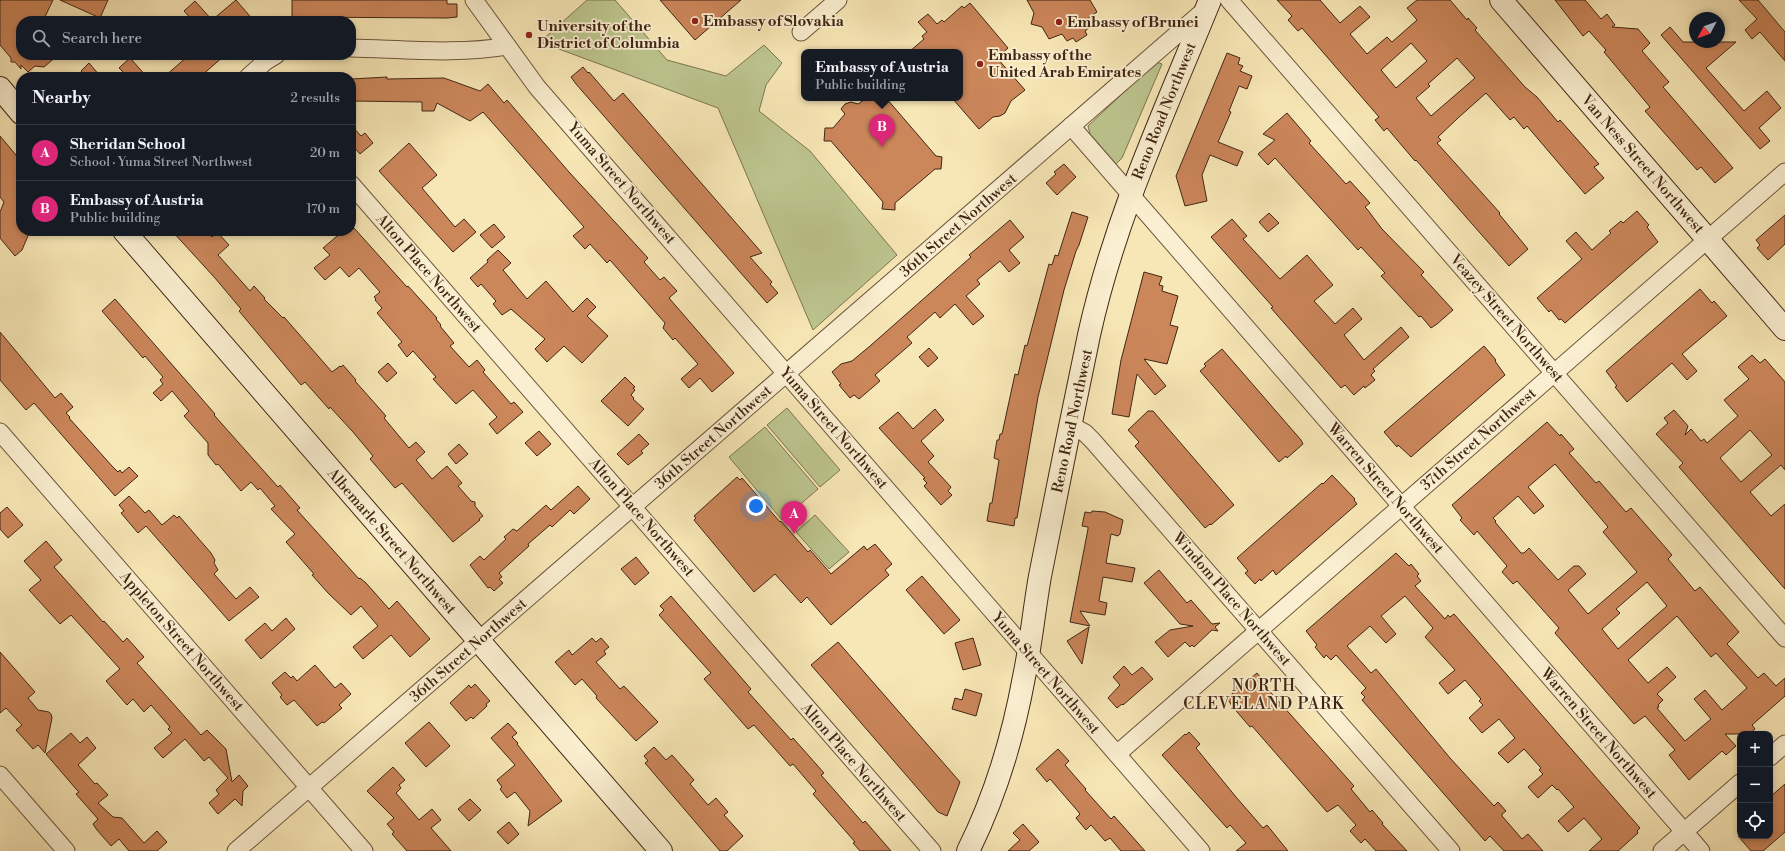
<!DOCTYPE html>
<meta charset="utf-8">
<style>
:root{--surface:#171b24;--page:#20242c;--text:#f1f3f6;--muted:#9ea1a6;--line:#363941;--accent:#db2777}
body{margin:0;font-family:"Libre Bodoni",serif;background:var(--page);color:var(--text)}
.controls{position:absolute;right:12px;bottom:12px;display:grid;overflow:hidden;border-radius:8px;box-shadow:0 2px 6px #0003}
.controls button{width:36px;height:36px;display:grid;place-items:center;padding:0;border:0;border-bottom:1px solid var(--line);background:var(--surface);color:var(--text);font:20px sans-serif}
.compass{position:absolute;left:1689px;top:12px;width:36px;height:36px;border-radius:50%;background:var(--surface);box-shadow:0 2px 6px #0003;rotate:229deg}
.you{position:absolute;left:756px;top:506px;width:14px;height:14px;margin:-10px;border:3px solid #fff;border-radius:50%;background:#1a73e8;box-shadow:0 0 0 6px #1a73e833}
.badge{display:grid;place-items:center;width:26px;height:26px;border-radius:50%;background:var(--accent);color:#fff;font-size:13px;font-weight:700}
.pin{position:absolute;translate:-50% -33px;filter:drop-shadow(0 1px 2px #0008)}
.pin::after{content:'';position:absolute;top:21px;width:14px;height:12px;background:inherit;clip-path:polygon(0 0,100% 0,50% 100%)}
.popup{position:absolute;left:801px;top:49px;width:162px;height:52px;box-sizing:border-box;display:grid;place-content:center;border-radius:8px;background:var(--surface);filter:drop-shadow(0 1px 3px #0005);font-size:13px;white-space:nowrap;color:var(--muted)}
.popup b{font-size:15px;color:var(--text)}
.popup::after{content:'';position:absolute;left:50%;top:100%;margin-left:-8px;border:8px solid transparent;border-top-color:var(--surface)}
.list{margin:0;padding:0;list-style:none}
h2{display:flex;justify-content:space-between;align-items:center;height:52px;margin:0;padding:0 16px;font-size:17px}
h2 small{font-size:13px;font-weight:400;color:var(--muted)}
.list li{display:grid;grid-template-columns:26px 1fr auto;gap:12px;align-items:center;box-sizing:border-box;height:56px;padding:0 16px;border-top:1px solid var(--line)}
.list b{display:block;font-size:15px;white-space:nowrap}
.list p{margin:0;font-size:13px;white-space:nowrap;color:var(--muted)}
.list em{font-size:13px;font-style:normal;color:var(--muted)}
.icon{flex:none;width:22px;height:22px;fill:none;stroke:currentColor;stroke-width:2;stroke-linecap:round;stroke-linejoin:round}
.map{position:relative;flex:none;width:1785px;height:851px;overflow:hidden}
.search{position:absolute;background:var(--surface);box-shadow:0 2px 6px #0003;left:16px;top:16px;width:340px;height:44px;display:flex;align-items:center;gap:10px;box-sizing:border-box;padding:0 14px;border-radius:16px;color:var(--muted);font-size:15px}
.panel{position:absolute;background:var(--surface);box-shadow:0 2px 6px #0003;left:16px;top:72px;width:340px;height:164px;border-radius:16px}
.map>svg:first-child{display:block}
.green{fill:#bdc58e;stroke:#7e7551}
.building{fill:#cb865a;stroke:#402514;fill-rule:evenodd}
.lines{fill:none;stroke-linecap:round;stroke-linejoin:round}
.street-casing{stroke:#6e563c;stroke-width:19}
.secondary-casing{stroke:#402514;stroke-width:24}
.street{stroke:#faefd0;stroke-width:17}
.secondary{stroke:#faefd0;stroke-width:22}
.poi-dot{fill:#8f2418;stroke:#faefd0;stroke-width:1.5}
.labels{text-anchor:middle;stroke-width:3.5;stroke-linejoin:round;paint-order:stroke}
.poi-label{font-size:15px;font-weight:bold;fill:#402514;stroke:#faefd0;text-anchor:start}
.street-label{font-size:15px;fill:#402514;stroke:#faefd0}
.neighbourhood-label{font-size:16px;letter-spacing:1px;fill:#402514;stroke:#faefd0}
</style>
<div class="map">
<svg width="1785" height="851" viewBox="0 0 1785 851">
<rect width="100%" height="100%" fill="#f8e7b6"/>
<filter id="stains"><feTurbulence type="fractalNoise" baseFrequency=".005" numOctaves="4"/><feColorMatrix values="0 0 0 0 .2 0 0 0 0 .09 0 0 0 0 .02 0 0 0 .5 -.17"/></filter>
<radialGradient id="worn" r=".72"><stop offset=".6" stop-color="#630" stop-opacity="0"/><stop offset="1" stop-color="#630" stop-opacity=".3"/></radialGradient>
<g class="green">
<path d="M587 0H615L667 60 726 76 764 45 782 63 766 85 759 111 810 151 897 255 813 330 718 108 540 42Z"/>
<path d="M1156 62 1162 64 1122 158 1116 164 1090 134 1088 126Z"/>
<path d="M787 408 840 470 820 487 767 425Z"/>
<path d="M765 427 818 489 782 520 729 457Z"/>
<path d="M815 515 849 552 829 569 796 532Z"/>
</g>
<g class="building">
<path d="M0 0H53L43 21H21V55H58L44 67 35 66 28 72 21 65V69L15 62H11V58L0 45Z"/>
<path d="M60 0H108L100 18Z"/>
<path d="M236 0 254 21H193L184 11 195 1 212 20Z"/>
<path d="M292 0H447V4H457V17L447 18 292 17Z"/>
<path d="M660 0H741L695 40Z"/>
<path d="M1027 0H1090L1097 12 1086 20 1090 27 1085 31 1087 35 1076 42 1073 38 1067 41 1062 34 1049 39 1042 27 1031 24 1034 13Z"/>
<path d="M1277 0H1320L1340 23 1360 6 1370 17 1350 34 1367 54 1387 37 1392 42 1417 20 1407 8 1417 0H1450L1467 20 1468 18 1477 28 1475 30 1525 87 1537 97 1558 122 1560 120 1599 164 1594 167 1604 178 1585 194 1527 126 1524 129 1514 117 1510 120 1486 93 1458 118 1438 137 1441 140 1437 143 1500 213 1499 214 1528 249 1509 266 1416 160 1415 161 1387 128 1384 131 1375 120 1379 117 1302 28 1298 31 1288 20 1292 16ZM1411 43 1427 61 1396 88 1381 70ZM1457 58 1475 78 1431 116 1416 98 1430 86 1428 84Z"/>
<path d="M1555 0H1585L1601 19 1607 14 1615 25 1612 27 1638 29 1650 43 1642 51 1669 82 1663 87 1733 168 1715 183 1701 167 1697 170 1645 111 1650 107 1604 52 1606 50 1589 31 1583 36Z"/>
<path d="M1739 0H1758L1785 32V61L1760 32 1752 39 1745 30 1757 19Z"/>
<path d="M970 3 1008 48 997 58 1025 90 1011 101 1005 113 1000 116 993 117 979 129 952 98H960V52H909L924 39 922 36 927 32 918 22 928 14 937 24 942 20 944 22 962 6 964 8Z"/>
<path d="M1670 27 1683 42H1736L1706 68 1744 111 1767 91 1781 108 1759 128 1770 141 1760 149 1661 35Z"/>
<path d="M1227 53 1240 58 1238 64 1243 66 1240 71 1252 76 1247 89 1239 86 1229 111 1231 112 1218 142 1243 152 1237 166 1210 155 1202 175 1207 201 1185 206 1176 176Z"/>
<path d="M189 55H225L200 77H164Z"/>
<path d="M130 58 147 77H128L119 68Z"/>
<path d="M89 63 101 77H86L81 71Z"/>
<path d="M583 67 588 73 589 72 614 101 623 93 762 253 750 257 772 282 770 284 778 293 767 303 576 84 571 77Z"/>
<path d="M387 77V79L444 78 480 91 488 84 504 103 507 100 569 172 648 258 644 262 660 280 664 277 677 291 669 298 734 373 712 392 700 378 689 388 681 379 698 364 675 338 673 340 663 328 665 323 610 260 607 263 590 244 585 249 573 236 584 227 483 112 470 121 437 103 434 111H422V102L351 101V79Z"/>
<path d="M867 98H886L936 156 942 157 941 169H935L895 203V210L882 209 883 202 831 141H824L825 128H833L845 114 841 109 845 104 851 102 858 104Z"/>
<path d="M1287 113 1311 141 1309 143 1346 184 1350 181 1370 203 1365 207 1367 209 1382 229 1424 272 1421 275 1453 310 1437 324 1431 328 1421 316 1419 317 1383 278 1381 276 1385 273 1361 247 1358 250 1275 158 1268 165 1258 154 1275 140 1263 134Z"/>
<path d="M351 125 361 136 365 133 373 143 360 154 351 144Z"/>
<path d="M0 136 21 161V231H30L22 250 15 256 0 238V212L4 202 0 197Z"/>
<path d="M409 143 437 175 422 188 455 227 464 219 476 232 453 252 379 171Z"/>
<path d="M1064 164 1076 177 1057 195 1046 183 1056 174 1054 172Z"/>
<path d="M1637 211 1649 225 1647 227 1658 242 1565 323 1561 319 1559 320 1551 310 1549 312 1537 298 1582 259 1566 241 1576 232 1592 250 1611 233 1609 231 1621 221 1623 223Z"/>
<path d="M1072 212 1088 217 1079 245 1076 251 1064 290 1038 397 1017 518H1015L1014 526 987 521 990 503H992L999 460 994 458 997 440H999L1000 434H1002L1015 374 1018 375 1025 345 1027 346 1049 264 1052 265 1055 255 1058 256Z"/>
<path d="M1269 213 1279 223 1268 232 1259 222Z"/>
<path d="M1785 215V244L1768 260 1757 248 1760 245 1756 240Z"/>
<path d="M1232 219 1247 236 1243 239 1280 279 1307 255 1333 285 1314 301 1335 324 1353 308 1362 319 1344 335 1364 360 1401 327 1409 337 1373 369 1375 371 1371 375 1375 380 1365 388 1364 386 1354 395 1345 385 1341 388 1271 308 1273 307 1211 237Z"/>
<path d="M1010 220 1024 237 1009 250 1020 263 1009 272 1000 261 977 280 980 284 966 296 984 316 973 325 955 304 940 318 935 312 907 337 912 343 875 375 880 381 859 399 854 395 850 398 839 385 841 384 832 372 841 364 852 361 870 346 971 257 969 255Z"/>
<path d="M494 224 505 237 492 248 480 235Z"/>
<path d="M354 228 407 287 408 286 437 318 436 319 441 325 440 326 454 343 450 346 469 367 477 360 485 370 483 372 511 404 514 402 523 412 497 434 489 424 497 417 473 390 456 404 433 379 436 377 413 351 407 357 398 345 402 342 377 313 382 308 375 300 376 299 374 297 380 292 359 268 349 277 340 267 325 280 314 268 330 255 323 248 343 231H351Z"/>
<path d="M172 231H207L212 237 217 232 229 245 218 255 250 291 254 286 265 298 264 299 283 318 284 317 332 372 340 366 341 367 343 365 356 380 355 381 386 416 384 418 409 448 416 442 425 452 416 460 432 479 447 466 462 483 458 486 471 501 475 502V506L483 516 479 519 480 520 453 542 402 483 395 488 370 459 373 456 353 432 330 407 329 409 305 382 301 385 239 311 241 309 215 278Z"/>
<path d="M498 250 511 263 503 270 527 299 546 281 573 312 587 298 596 307 587 316 608 336 582 363 564 346 547 362 535 349 545 339 511 309 502 315 493 304 496 301 481 284 478 287 470 278 488 262 487 260Z"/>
<path d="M1144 272 1162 277 1159 285 1163 286 1162 291 1178 296 1170 325 1178 327 1167 364 1144 359 1166 386 1155 395 1137 374 1129 417 1112 414 1121 360Z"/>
<path d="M1700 289 1712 303 1714 301 1727 316 1682 354 1697 371 1687 380 1672 363 1627 402 1615 387 1617 386 1606 371Z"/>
<path d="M115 299 215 414 214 415 278 487 280 485 300 508 297 510 359 579 360 578 366 583 389 609 397 601 430 639 410 657 391 635 363 659 353 647 378 626 361 606 351 615 328 593 312 575 314 574 286 542 295 534 271 509 275 506 260 488 258 490 251 482 241 491 218 464 216 465 208 455V443L184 416 189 411 172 391 161 401 153 393 163 384 160 380 163 377 145 356 143 358 102 311Z"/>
<path d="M0 332 55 398 61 393 73 407 66 413 70 417 69 418 112 466 118 472 120 470 122 473 129 467 138 476 115 496 34 403 26 410 0 380Z"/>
<path d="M1484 346 1496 360 1495 361 1505 375 1411 457 1398 445 1397 447 1384 432Z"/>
<path d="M929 348 938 358 928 367 919 357Z"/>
<path d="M1222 349 1301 440 1303 444 1287 458 1286 456 1279 462 1200 371 1206 366 1204 364Z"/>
<path d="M1752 355 1760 363 1765 359 1785 382V470L1781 465 1750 492 1771 516 1785 504V589L1679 467 1683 463 1656 434 1668 423 1664 418 1674 410 1688 426 1685 435 1691 429 1701 441 1704 439 1707 443 1738 416 1724 400 1749 379 1738 367ZM1750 430 1772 455 1741 482 1720 458Z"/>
<path d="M388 363 397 373 387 382 378 372Z"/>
<path d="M625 377 635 387 633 388 635 390 631 395 634 398 633 399 644 409 628 426 601 401Z"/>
<path d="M935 409 944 420 921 441 934 456 928 462 951 487 948 491 952 495 941 505 924 486 927 483 923 479 925 478 879 428 898 412 913 429Z"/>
<path d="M1148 411H1153L1234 505 1211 525 1210 524 1205 528 1135 446 1139 442 1128 430Z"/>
<path d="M1547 422 1560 436 1561 434 1574 449 1569 453 1596 483 1599 481 1626 512 1631 508 1672 555 1668 559 1695 591 1700 587 1739 632 1727 644 1758 678 1764 673 1776 686 1785 678V696L1752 725 1755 729 1749 734H1725L1736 746 1726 755 1722 751 1689 780 1669 755 1675 750 1645 716 1634 724 1555 633 1559 628 1517 581 1513 584 1502 572 1507 566 1477 531 1474 535 1460 520 1462 518 1452 505ZM1555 464 1608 527 1603 532 1637 572 1588 614 1568 590 1586 574 1579 566H1574L1558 580 1529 548 1524 553H1521L1495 522 1496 521 1493 518 1518 496 1534 514 1544 506 1528 487ZM1647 582 1667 606 1618 649 1602 629 1620 613 1616 609ZM1677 616 1711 657 1716 653 1747 688 1722 710 1705 690 1694 699 1711 719 1685 741 1657 708 1659 707 1658 705 1663 700 1657 694 1676 677 1667 667 1648 683 1628 660Z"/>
<path d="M539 431 551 444 537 456 525 443Z"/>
<path d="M639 434 649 444 641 451 643 453 628 465 617 454Z"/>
<path d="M459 444 468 454 456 464 448 454Z"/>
<path d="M1332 475 1355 499 1354 500 1357 504 1276 575 1273 570 1261 581 1260 579 1255 584 1245 573 1248 571 1237 558 1322 483 1323 484Z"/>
<path d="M737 477 740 480 742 478 780 522 781 521 808 552 810 550 831 574 864 546 867 550 875 544 892 564 885 570 889 575 831 625 807 597 801 603 775 574 754 592 694 520 696 518 694 516Z"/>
<path d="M578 486 590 499 574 514 570 510 552 527 550 525 528 544 529 546 499 573 502 577 499 579 503 583 494 591 490 587 488 588 470 565 480 556 484 560 506 539 504 537 513 529 517 531 546 505 551 510Z"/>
<path d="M129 496 145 513 149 510 162 525 174 515 177 518 179 516 211 553 215 560 214 563 218 570 214 574 236 599 250 587 259 597 229 621 146 526 138 533 121 513 124 511 119 505Z"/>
<path d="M7 507 23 525 8 538 0 529V513Z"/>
<path d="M1092 511 1105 512 1123 520 1120 534 1118 536 1111 534 1106 563 1135 568 1132 582 1103 577 1099 601 1107 603 1105 615 1080 611 1090 626 1070 622 1088 529V527L1082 526 1085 512 1091 513Z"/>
<path d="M46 541 62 560 54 567 103 622 104 621 123 642 127 638 144 657 137 663 201 735 207 730 226 749 232 782 239 775 248 786 243 791 242 806 235 799 218 814 209 803 219 794 216 790 228 778 209 757 204 761 185 739 163 758 154 748 172 733 168 729 170 727 151 705 144 712 133 699 127 705 106 681 120 669 71 615 60 624 29 590 41 580 24 561Z"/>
<path d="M1396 553 1409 566 1411 564 1419 574 1417 576 1421 581 1415 586 1445 619 1448 615 1450 617 1454 614 1640 828 1637 831 1638 833 1618 851H1589L1602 839 1584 818 1568 832 1558 821 1574 807 1558 789 1557 790 1552 785 1538 798 1528 787 1543 774 1539 770 1541 768 1524 749 1508 763 1498 753 1515 738 1499 719 1482 733 1469 718 1483 705 1479 701 1481 699 1465 680 1448 694 1439 683 1455 670 1425 637 1433 628 1405 596 1381 616 1396 634 1386 643 1370 626 1347 646 1371 673 1376 669 1450 758 1494 806 1498 802 1506 811 1502 814V816L1522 839 1528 834 1543 851H1504L1490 836 1485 841 1362 700 1365 697 1361 693 1366 688 1336 655 1331 660 1326 655 1324 658 1315 647 1317 645 1306 631Z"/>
<path d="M636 557 649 573 635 585 621 569Z"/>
<path d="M1159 570 1187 603 1191 600 1212 624 1220 623 1215 627 1218 631 1212 630 1194 647 1192 645 1190 647 1185 642 1168 657 1155 642 1170 630 1193 626 1180 624 1144 583Z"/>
<path d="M922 576 960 620 944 634 906 590Z"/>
<path d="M671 596 751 689 748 692 791 740 793 738 824 773 821 775 863 823 865 821 891 851H860L853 843 855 842 813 794 816 791 793 764 790 766 754 725 748 729 704 679 711 673 659 615 664 610 660 606Z"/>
<path d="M286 618 295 629 261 659 245 640 265 623 272 631Z"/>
<path d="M1089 627 1082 664 1067 641Z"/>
<path d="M592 638 596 642 601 638 609 647 604 651 606 654 596 662 620 689 624 686 658 722 636 741 596 698 597 696 582 679 575 685 555 662 569 650 572 655Z"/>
<path d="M973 638 981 665 963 670 955 643Z"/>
<path d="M838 642 960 782 947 816 938 812 811 665Z"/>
<path d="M0 652 35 692 28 698 38 710 49 712 51 714 52 718 45 753 38 745 33 749 16 730 22 725 6 708 0 713Z"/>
<path d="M315 665 335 688 341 683 351 694 339 705 342 708 324 723 322 722 317 726 294 700 287 705 280 697 282 695 272 683 285 672 291 678 293 676 297 681Z"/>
<path d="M1124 666 1132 675 1142 667 1153 679 1123 705 1122 704 1117 708 1108 698 1120 685 1113 677Z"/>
<path d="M1257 673 1267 686 1266 687 1354 786 1351 789 1370 812 1372 810 1383 823 1382 824 1407 851H1376L1365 839 1361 843 1350 831 1356 825 1338 805 1327 812 1252 726 1250 727 1232 706 1227 698 1233 693 1231 691 1242 682 1244 684Z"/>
<path d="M475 684 490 701 486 704 487 706 473 719 471 717 466 721 450 703 469 685 471 688Z"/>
<path d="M965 689 982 694 976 716 952 709 955 698 962 700Z"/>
<path d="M429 722 450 746 426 767 405 743Z"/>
<path d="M508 723 517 733 512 737 518 743 517 744 562 801 528 826 530 811 515 792 507 798 500 789 502 787 497 780 515 765 491 738Z"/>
<path d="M1189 732 1200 744 1196 748 1236 797 1263 828 1267 825 1288 851H1236L1246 843 1230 825 1227 828 1162 755 1185 734 1186 735Z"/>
<path d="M71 733 80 743 87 737 96 748 78 765 95 784 97 783 108 795 98 803 113 817 122 818 144 843 157 831 167 842 157 851H129L119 839 111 846 97 830 93 824 98 819 76 794 79 792 76 789 46 754Z"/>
<path d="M654 747 666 760 672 755 694 780 690 784 708 805 716 798 728 812 724 815 743 836 727 851H720L645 763 648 761 644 756Z"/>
<path d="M1058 749 1069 761 1065 765 1086 789 1085 790 1111 819 1114 816 1145 851H1121L1110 838 1105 841 1091 825 1086 830 1076 818 1080 814 1076 809 1050 779 1047 782 1036 769Z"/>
<path d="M393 767 405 780 399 785 401 788 396 793 419 820 432 809 441 820 431 828 451 851H407L392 834 394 832 387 824 394 818 367 791Z"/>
<path d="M1785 784V832L1763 851H1751L1738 836H1770V797Z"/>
<path d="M470 799 481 810 469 821 458 809Z"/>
<path d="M509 822 519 834 508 844 497 832Z"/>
<path d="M1023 824 1039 842 1029 851H1008L1020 840 1013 833Z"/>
</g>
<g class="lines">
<defs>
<g id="street">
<path d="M474 0 537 87 1201 851"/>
<path d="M1229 0 1785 638"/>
<path d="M801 32 838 0"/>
<path d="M351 48C400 49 460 55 507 46"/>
<path d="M248 77 266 61 276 55"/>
<path d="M1071 126 1701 851"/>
<path d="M351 184 932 851"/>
<path d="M1070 425 1085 433 1093 441 1451 851"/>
<path d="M0 432 364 851"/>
<path d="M1117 754 1785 172"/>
<path d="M1770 757 1785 744"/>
<path d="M0 775 66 851"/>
<path d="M236 851 1206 9"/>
<path d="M1662 851 1740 783"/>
</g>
<g id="secondary">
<path d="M1501 0 1785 329"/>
<path d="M0 88 21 113"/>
<path d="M124 231 661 851"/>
<path d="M968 851C995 797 1013 737 1024 677 1031 644 1034 610 1040 576 1056 496 1072 415 1089 335 1115 217 1165 111 1210 0"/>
</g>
</defs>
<use href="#street" class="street-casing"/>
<use href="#secondary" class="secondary-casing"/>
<use href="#street" class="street"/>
<use href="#secondary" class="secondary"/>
</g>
<g class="poi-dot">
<circle cx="695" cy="21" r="4"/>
<circle cx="1059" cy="22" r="4"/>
<circle cx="529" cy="35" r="4"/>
<circle cx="980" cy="64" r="4"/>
</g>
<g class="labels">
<g class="poi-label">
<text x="703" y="26">Embassy of Slovakia</text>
<text x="1067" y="27">Embassy of Brunei</text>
<text x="537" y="31">University of the<tspan x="537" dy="17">District of Columbia</tspan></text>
<text x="988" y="60">Embassy of the<tspan x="988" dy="17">United Arab Emirates</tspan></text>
</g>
<g class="street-label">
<text transform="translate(1164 111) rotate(-68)" y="5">Reno Road Northwest</text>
<text transform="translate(1643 164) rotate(49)" y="5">Van Ness Street Northwest</text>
<text transform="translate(622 183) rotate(49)" y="5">Yuma Street Northwest</text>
<text transform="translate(958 225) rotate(-41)" y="5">36th Street Northwest</text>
<text transform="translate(429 273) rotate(49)" y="5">Alton Place Northwest</text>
<text transform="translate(1507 318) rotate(49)" y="5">Veazey Street Northwest</text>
<text transform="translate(1072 421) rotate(-78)" y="5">Reno Road Northwest</text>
<text transform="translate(834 428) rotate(49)" y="5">Yuma Street Northwest</text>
<text transform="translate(713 437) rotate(-41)" y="5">36th Street Northwest</text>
<text transform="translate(1478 439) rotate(-41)" y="5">37th Street Northwest</text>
<text transform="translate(1386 488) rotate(49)" y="5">Warren Street Northwest</text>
<text transform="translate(642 517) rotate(49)" y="5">Alton Place Northwest</text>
<text transform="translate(392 541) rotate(49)" y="5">Albemarle Street Northwest</text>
<text transform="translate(1232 599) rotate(49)" y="5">Windom Place Northwest</text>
<text transform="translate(182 641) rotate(49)" y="5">Appleton Street Northwest</text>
<text transform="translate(468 650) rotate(-41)" y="5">36th Street Northwest</text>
<text transform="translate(1046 673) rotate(49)" y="5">Yuma Street Northwest</text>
<text transform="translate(1599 733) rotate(49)" y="5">Warren Street Northwest</text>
<text transform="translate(854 762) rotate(49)" y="5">Alton Place Northwest</text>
</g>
<g class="neighbourhood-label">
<text x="1264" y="691">NORTH<tspan x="1264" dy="18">CLEVELAND PARK</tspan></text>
</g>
</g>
<rect width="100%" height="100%" filter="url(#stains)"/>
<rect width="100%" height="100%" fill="url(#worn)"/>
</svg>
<div class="controls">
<button>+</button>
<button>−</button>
<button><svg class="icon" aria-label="locate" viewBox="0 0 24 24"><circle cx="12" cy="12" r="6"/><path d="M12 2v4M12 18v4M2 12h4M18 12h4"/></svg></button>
</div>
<svg class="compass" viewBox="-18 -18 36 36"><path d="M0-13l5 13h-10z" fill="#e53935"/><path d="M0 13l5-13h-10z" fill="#9ea1a6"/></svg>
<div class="you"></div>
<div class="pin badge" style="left:794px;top:534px">A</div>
<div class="pin badge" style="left:882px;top:147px">B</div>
<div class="popup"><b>Embassy of Austria</b>Public building</div>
<div class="search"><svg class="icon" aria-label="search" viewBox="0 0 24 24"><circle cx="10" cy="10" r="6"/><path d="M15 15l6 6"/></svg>Search here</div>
<section class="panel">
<h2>Nearby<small>2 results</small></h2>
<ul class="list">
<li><span class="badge">A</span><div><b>Sheridan School</b><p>School · Yuma Street Northwest</p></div><em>20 m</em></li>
<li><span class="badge">B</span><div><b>Embassy of Austria</b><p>Public building</p></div><em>170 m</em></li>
</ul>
</section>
</div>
